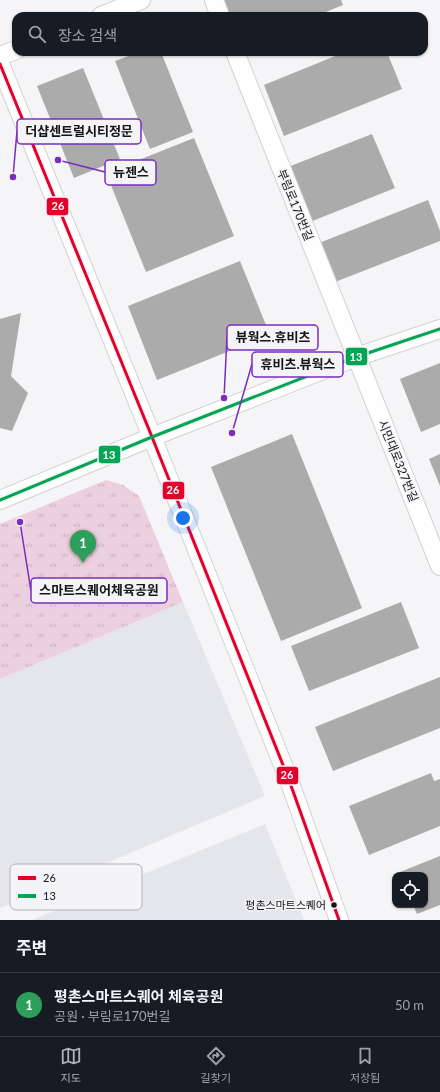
<!DOCTYPE html>
<html lang="ko">
<meta charset="utf-8">
<style>
:root{--surface:#171b24;--page:#242831;--text:#f1f3f6;--muted:#9ea1a6;--line:#363941;--accent:#b1b2b5}
body{margin:0;font-family:Lato,"Noto Sans KR",sans-serif;background:var(--page);color:var(--text)}
.controls{position:absolute;right:12px;bottom:12px;display:grid;overflow:hidden;border-radius:8px;box-shadow:0 1px 3px #0004}
.controls button{width:36px;height:36px;display:grid;place-items:center;padding:0;border:0;border-bottom:1px solid var(--line);background:var(--surface);color:var(--text);font:20px sans-serif}
.you{position:absolute;left:183px;top:518px;width:14px;height:14px;margin:-10px;border:3px solid #fff;border-radius:50%;background:#1a73e8;box-shadow:0 0 0 6px #1a73e833}
.badge{display:grid;place-items:center;width:26px;height:26px;border-radius:50%;background:var(--accent);color:#fff;font-size:13px;font-weight:700}
.pin{position:absolute;translate:-50% -33px;filter:drop-shadow(0 1px 2px #0008)}
.pin::after{content:'';position:absolute;top:21px;width:14px;height:12px;background:inherit;clip-path:polygon(0 0,100% 0,50% 100%)}
.list{margin:0;padding:0;list-style:none}
h2{display:flex;justify-content:space-between;align-items:center;height:52px;margin:0;padding:0 16px;font-size:17px}
h2 small{font-size:13px;font-weight:400;color:var(--muted)}
.list li{display:grid;grid-template-columns:26px 1fr auto;gap:12px;align-items:center;box-sizing:border-box;height:64px;padding:0 16px;border-top:1px solid var(--line)}
.list b{display:block;font-size:15px;white-space:nowrap}
.list p{margin:0;font-size:13px;white-space:nowrap;color:var(--muted)}
.list em{font-size:13px;font-style:normal;color:var(--muted)}
.icon{flex:none;width:22px;height:22px;fill:none;stroke:currentColor;stroke-width:2;stroke-linecap:round;stroke-linejoin:round}
.map{position:relative;flex:none;width:440px;height:920px;overflow:hidden}
.search{position:absolute;background:var(--surface);box-shadow:0 1px 3px #0004;left:12px;right:12px;top:12px;height:44px;display:flex;align-items:center;gap:10px;box-sizing:border-box;padding:0 14px;border-radius:12px;color:var(--muted);font-size:15px}
.sheet{height:116px;background:var(--surface)}
nav{display:flex;justify-content:space-around;align-items:center;box-sizing:border-box;height:56px;border-top:1px solid var(--line);background:var(--surface);font-size:11px;color:var(--muted)}
nav a{display:grid;justify-items:center;gap:2px}
nav .on{color:var(--accent)}
.map>svg:first-child{display:block}
.built{fill:#e5e5ec}
.park{fill:url(#park-tufts)}
.building{fill:#ababac}
.lines{fill:none;stroke-linecap:round;stroke-linejoin:round}
.minor-casing{stroke:#d0d1d2;stroke-width:20}
.minor{stroke:#fefefe;stroke-width:18}
.bus-1-casing{stroke:#f4f4f8;stroke-width:6}
.bus-2-casing{stroke:#f4f4f8;stroke-width:6}
.bus-1{stroke:#e4002b;stroke-width:3}
.bus-2{stroke:#00a651;stroke-width:3}
.bus-dot{fill:#151516;stroke:#f4f4f8;stroke-width:1.5}
.labels{text-anchor:middle;stroke-width:3;stroke-linejoin:round;paint-order:stroke}
.bus-label{font-size:11px;fill:#151516;stroke:#f4f4f8;text-anchor:end}
.street-label{font-size:12px;fill:#151516;stroke:#f4f4f8}
.key{fill:#f4f4f8;stroke:#b1b1b4;stroke-width:1}
.key-label{font-size:11px;fill:#151516}
.leader{fill:none;stroke:#7b2cbf;stroke-width:1.5}
.callout-dot{fill:#7b2cbf;stroke:#f4f4f8;stroke-width:1.5}
.callout{fill:#f4f4f8;stroke:#7b2cbf;stroke-width:1.5}
.callout-label{font-size:13px;text-anchor:middle;font-weight:bold;fill:#151516}
.line-badge{stroke:#f4f4f8;stroke-width:1.5}
.badge-label{font-size:11px;text-anchor:middle;font-weight:bold;fill:#fff}
</style>
<div class="map">
<svg width="440" height="920" viewBox="0 0 440 920">
<defs>
<pattern id="park-tufts" width="24" height="20" patternUnits="userSpaceOnUse"><rect width="24" height="20" fill="#ecd0df"/><path d="M3 7l-1-3M5 7V3M7 7l1-3M15 17l-1-3M17 17v-4M19 17l1-3" fill="none" stroke="#cab2bf"/></pattern>
</defs>
<rect width="100%" height="100%" fill="#f5f5f7"/>
<g class="built">
<path d="M183 602 265 796 0 908V679Z"/>
<path d="M265 824 304 920H32Z"/>
</g>
<path class="park" d="M106 480 123 485 139 496 183 602 0 679V524Z"/>
<g class="building">
<path d="M217 0H341L343 5 316 16H224Z"/>
<path d="M139 52H161L193 132 150 149 115 61Z"/>
<path d="M345 52H387L402 89 284 136 264 85Z"/>
<path d="M83 68 120 159 74 178 37 86Z"/>
<path d="M372 134 395 188 305 224 283 169Z"/>
<path d="M194 138 234 236 146 272 106 173Z"/>
<path d="M428 200 440 231V241L330 284 314 245Z"/>
<path d="M240 261 270 335 157 380 128 306Z"/>
<path d="M21 313 11 376 28 393 12 431 0 428V319Z"/>
<path d="M440 363V424L421 432 400 379Z"/>
<path d="M292 434 362 608 281 641 211 467Z"/>
<path d="M440 454V486L429 459Z"/>
<path d="M401 602 419 648 309 691 291 646Z"/>
<path d="M440 677V728L333 771 315 727Z"/>
<path d="M431 773 434 781 440 779V826L369 855 349 806Z"/>
<path d="M440 856V905L417 914 413 905H425V875H401L400 872Z"/>
</g>
<g class="lines">
<defs>
<g id="minor">
<path d="M214 0 220 16"/>
<path d="M101 16 141 0"/>
<path d="M235 52 440 566"/>
<path d="M0 56 16 50"/>
<path d="M0 64 152 437 289 780 339 920"/>
<path d="M0 500 152 437 356 357 440 329"/>
</g>
</defs>
<use href="#minor" class="minor-casing"/>
<use href="#minor" class="minor"/>
<defs>
<path id="bus-1" d="M0 64 152 437 289 780 339 920"/>
<path id="bus-2" d="M0 500 152 437 356 357 440 329"/>
</defs>
<use href="#bus-1" class="bus-1-casing"/>
<use href="#bus-2" class="bus-2-casing"/>
<use href="#bus-1" class="bus-1"/>
<use href="#bus-2" class="bus-2"/>
</g>
<circle class="bus-dot" cx="334" cy="905" r="3.5"/>
<g class="labels">
<g class="bus-label">
<text x="326" y="909">평촌스마트스퀘어</text>
</g>
<g class="street-label">
<text transform="translate(295 205) rotate(68)" y="4">부림로170번길</text>
<text transform="translate(398 461) rotate(68)" y="4">시민대로327번길</text>
</g>
</g>
<rect x="10" y="864" width="132" height="46" rx="6" class="key"/>
<rect x="18" y="876" width="18" height="4" fill="#e4002b"/>
<rect x="18" y="894" width="18" height="4" fill="#00a651"/>
<g class="key-label">
<text x="43" y="882">26</text>
<text x="43" y="900">13</text>
</g>
<path class="leader" d="M13 177L17 131M58 160L105 172M224 398L227 337M232 433L252 364M20 522L31 591"/>
<g class="callout-dot">
<circle cx="13" cy="177" r="4"/>
<circle cx="58" cy="160" r="4"/>
<circle cx="224" cy="398" r="4"/>
<circle cx="232" cy="433" r="4"/>
<circle cx="20" cy="522" r="4"/>
</g>
<g class="callout">
<rect x="17" y="119" width="124" height="25" rx="4"/>
<rect x="105" y="160" width="51" height="25" rx="4"/>
<rect x="227" y="325" width="91" height="25" rx="4"/>
<rect x="252" y="352" width="91" height="25" rx="4"/>
<rect x="31" y="578" width="136" height="25" rx="4"/>
</g>
<g class="callout-label">
<text x="79" y="136">더샵센트럴시티정문</text>
<text x="131" y="177">뉴젠스</text>
<text x="273" y="342">뷰웍스.휴비츠</text>
<text x="298" y="369">휴비츠.뷰웍스</text>
<text x="99" y="595">스마트스퀘어체육공원</text>
</g>
<g class="line-badge">
<rect x="46" y="197" width="23" height="19" rx="4" fill="#e4002b"/>
<rect x="345" y="347" width="23" height="19" rx="4" fill="#00a651"/>
<rect x="98" y="445" width="23" height="19" rx="4" fill="#00a651"/>
<rect x="162" y="481" width="23" height="19" rx="4" fill="#e4002b"/>
<rect x="276" y="766" width="23" height="19" rx="4" fill="#e4002b"/>
</g>
<g class="badge-label">
<text x="58" y="210">26</text>
<text x="356" y="361">13</text>
<text x="109" y="459">13</text>
<text x="173" y="494">26</text>
<text x="287" y="779">26</text>
</g>
</svg>
<div class="controls">
<button><svg class="icon" aria-label="locate" viewBox="0 0 24 24"><circle cx="12" cy="12" r="6"/><path d="M12 2v4M12 18v4M2 12h4M18 12h4"/></svg></button>
</div>
<div class="you"></div>
<div class="pin badge" style="left:83px;top:563px;background:#2e9e5b">1</div>
<div class="search"><svg class="icon" aria-label="search" viewBox="0 0 24 24"><circle cx="10" cy="10" r="6"/><path d="M15 15l6 6"/></svg>장소 검색</div>
</div>
<section class="sheet">
<h2>주변<small></small></h2>
<ul class="list">
<li><span class="badge" style="background:#2e9e5b">1</span><div><b>평촌스마트스퀘어 체육공원</b><p>공원 · 부림로170번길</p></div><em>50 m</em></li>
</ul>
</section>
<nav>
<a class="on"><svg class="icon" aria-label="map" viewBox="0 0 24 24"><path d="M3 6l6-2 6 2 6-2v14l-6 2-6-2-6 2zM9 4v14M15 6v14"/></svg>지도</a>
<a><svg class="icon" aria-label="directions" viewBox="0 0 24 24"><path d="M12 3l9 9-9 9-9-9zM9 14v-3h6M13 9l2 2-2 2"/></svg>길찾기</a>
<a><svg class="icon" aria-label="saved" viewBox="0 0 24 24"><path d="M7 4h10v16l-5-4-5 4z"/></svg>저장됨</a>
</nav>
